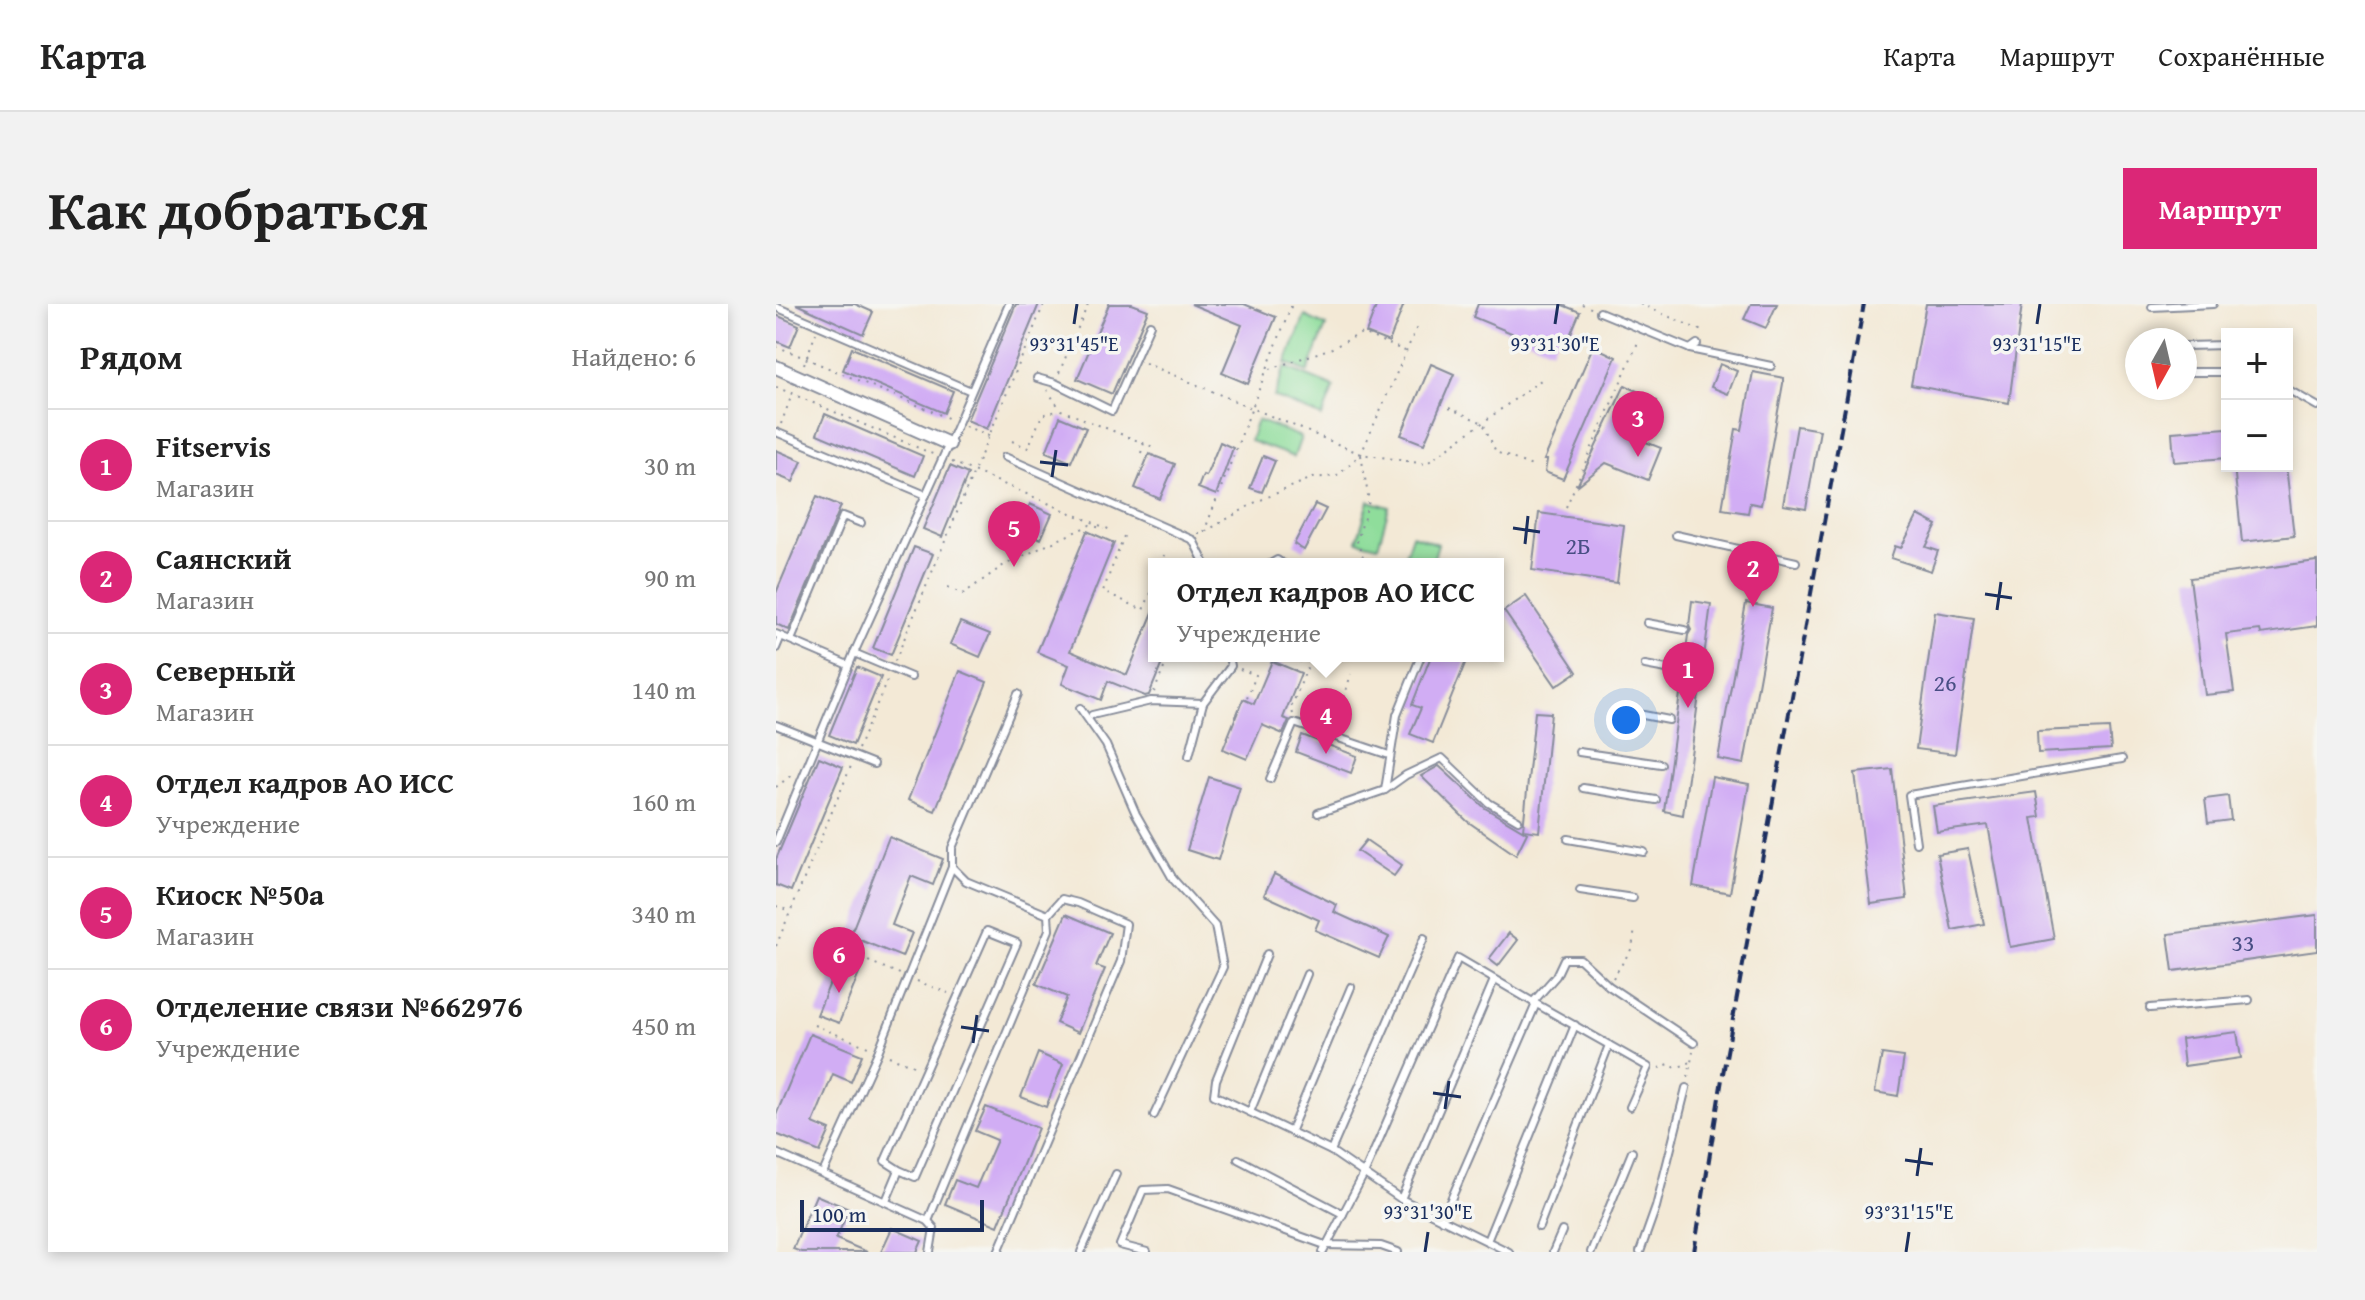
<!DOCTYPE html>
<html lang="ru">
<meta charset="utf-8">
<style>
:root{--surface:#fff;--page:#f2f2f2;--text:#222;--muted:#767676;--line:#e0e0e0;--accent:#db2777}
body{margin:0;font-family:"Gentium Book Plus",serif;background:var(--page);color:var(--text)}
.controls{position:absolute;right:24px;top:24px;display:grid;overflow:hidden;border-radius:0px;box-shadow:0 4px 12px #0003}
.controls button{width:72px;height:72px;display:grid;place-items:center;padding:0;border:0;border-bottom:2px solid var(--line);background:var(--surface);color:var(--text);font:40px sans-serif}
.compass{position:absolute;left:1349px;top:24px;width:72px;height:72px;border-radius:50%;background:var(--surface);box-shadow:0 4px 12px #0003;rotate:188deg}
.scale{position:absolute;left:24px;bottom:20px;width:184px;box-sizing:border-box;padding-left:8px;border:4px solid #1b2f5e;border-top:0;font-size:22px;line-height:28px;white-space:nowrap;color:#1b2f5e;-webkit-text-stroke:6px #f6f6f2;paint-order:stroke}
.you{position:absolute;left:850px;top:416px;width:28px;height:28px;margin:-20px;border:6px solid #fff;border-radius:50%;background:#1a73e8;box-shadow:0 0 0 12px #1a73e833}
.badge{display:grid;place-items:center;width:52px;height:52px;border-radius:50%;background:var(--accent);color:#fff;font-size:26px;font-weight:700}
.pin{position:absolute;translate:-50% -66px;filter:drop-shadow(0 2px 4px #0008)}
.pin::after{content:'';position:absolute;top:42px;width:28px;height:24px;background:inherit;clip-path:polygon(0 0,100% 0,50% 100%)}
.popup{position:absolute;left:372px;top:254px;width:356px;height:104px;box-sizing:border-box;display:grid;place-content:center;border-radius:0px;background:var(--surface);filter:drop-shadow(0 2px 6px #0005);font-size:26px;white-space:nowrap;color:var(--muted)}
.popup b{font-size:30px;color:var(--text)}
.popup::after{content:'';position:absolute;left:50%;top:100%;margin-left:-16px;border:16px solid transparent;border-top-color:var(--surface)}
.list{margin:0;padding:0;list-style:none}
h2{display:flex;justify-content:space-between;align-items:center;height:104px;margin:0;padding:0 32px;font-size:34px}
h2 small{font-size:26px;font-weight:400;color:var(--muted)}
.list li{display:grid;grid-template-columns:52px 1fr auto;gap:24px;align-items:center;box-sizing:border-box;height:112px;padding:0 32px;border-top:2px solid var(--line)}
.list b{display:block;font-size:30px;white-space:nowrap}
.list p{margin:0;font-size:26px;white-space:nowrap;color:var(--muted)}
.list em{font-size:26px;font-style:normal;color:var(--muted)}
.map{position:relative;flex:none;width:1541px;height:948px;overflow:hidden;border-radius:0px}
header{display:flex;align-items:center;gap:48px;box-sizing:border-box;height:112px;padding:0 40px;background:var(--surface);border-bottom:2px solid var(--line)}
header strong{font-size:38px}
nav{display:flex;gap:44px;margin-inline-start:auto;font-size:28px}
.intro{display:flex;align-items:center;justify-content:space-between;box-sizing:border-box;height:192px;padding:0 48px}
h1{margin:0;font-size:56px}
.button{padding:20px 36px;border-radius:0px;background:var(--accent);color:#fff;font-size:28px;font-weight:700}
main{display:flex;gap:48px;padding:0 48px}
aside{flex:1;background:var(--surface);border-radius:0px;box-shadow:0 4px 12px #0003}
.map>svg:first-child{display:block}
.green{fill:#8fdd9b;stroke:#55867c;stroke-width:2}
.building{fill:#d1adf4}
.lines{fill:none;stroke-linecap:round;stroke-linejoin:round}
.lane-casing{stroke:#878c9a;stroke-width:10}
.street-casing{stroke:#878c9a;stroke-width:16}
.path{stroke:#878c9a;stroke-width:2;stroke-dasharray:2 6;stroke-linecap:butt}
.lane{stroke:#fff;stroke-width:6}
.street{stroke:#fff;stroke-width:12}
.rail{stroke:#1b2f5e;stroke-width:4;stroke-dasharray:12 6;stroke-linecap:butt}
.ticks{fill:none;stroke:#1b2f5e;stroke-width:3}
.labels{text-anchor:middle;stroke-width:7;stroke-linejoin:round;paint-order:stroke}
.number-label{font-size:24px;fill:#484e84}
.ticks-label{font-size:20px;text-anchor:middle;fill:#1b2f5e;stroke:#f6f6f2;stroke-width:7;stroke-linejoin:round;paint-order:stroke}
</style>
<header>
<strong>Карта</strong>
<nav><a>Карта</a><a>Маршрут</a><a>Сохранённые</a></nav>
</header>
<div class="intro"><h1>Как добраться</h1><a class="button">Маршрут</a></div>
<main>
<aside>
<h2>Рядом<small>Найдено: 6</small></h2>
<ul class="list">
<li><span class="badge">1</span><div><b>Fitservis</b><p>Магазин</p></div><em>30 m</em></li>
<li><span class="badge">2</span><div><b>Саянский</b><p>Магазин</p></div><em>90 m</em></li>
<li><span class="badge">3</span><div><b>Северный</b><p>Магазин</p></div><em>140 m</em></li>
<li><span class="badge">4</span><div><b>Отдел кадров АО ИСС</b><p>Учреждение</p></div><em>160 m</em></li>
<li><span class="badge">5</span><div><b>Киоск №50а</b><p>Магазин</p></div><em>340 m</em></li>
<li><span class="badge">6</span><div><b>Отделение связи №662976</b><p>Учреждение</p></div><em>450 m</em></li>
</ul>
</aside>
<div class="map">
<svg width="1541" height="948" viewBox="0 0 1541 948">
<rect width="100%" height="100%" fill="#f6f6f2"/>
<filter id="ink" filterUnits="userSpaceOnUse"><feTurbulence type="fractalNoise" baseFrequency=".0125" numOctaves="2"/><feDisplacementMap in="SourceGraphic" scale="16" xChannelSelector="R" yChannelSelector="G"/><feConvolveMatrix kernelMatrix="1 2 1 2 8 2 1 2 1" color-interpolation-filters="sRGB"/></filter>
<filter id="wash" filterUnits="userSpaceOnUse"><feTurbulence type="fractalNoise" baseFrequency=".006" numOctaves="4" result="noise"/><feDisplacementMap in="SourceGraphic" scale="32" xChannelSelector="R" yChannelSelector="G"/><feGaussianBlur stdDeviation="1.8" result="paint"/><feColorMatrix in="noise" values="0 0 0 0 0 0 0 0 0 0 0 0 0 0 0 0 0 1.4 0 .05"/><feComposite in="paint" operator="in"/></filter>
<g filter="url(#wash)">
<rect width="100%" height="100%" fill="#f3e9d6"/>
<g class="green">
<path d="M529 12 550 22 532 68 510 59Z"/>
<path d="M509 63 558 83 546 113 498 93Z"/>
<path d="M481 116 525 133 518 153 474 137Z"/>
<path d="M593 197 613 203 602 242 581 237Z"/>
<path d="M636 231 662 240 656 260H626Z"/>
</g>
<g id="blocks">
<g class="building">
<path d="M20 0H79L97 8 87 30Z"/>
<path d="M240 0H263L211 125 191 116Z"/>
<path d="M333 0H356L372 6 336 90 301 75Z"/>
<path d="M415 0H468L500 13 472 80 446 69 466 21Z"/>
<path d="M601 0H628L613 38 590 29Z"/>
<path d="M702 0H784L804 8 792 36 782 32 776 46 697 13Z"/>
<path d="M975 0H1001L990 24 968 15Z"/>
<path d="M1150 0H1246L1233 99 1135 81Z"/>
<path d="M0 11 23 21 14 43 0 37Z"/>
<path d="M817 42 840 53 787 175 769 168 771 156H768Z"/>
<path d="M76 44 177 87 168 109 67 66Z"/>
<path d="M655 60 678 70 648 140 625 131Z"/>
<path d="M944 60 961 67 952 90 935 83Z"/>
<path d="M977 68 1008 74 985 201 974 199 972 209 946 205 960 125 966 126Z"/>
<path d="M849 81 881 97 862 135 885 144 872 176 830 159 801 182Z"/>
<path d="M49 110 147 152 139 172 41 130Z"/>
<path d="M284 113 310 124 295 158 270 148Z"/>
<path d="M1021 122 1044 126 1030 205 1007 201Z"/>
<path d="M1451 124V154L1398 158 1396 128Z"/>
<path d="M444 138 457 144 440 191 422 184 427 171 430 172Z"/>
<path d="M0 146 26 157 17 178 0 171Z"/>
<path d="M373 150 399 160 384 195 359 184Z"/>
<path d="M487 152 499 157 486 188 474 184Z"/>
<path d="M174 162 192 170 166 233 147 225Z"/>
<path d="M1458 162H1510L1518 232 1466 238Z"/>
<path d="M41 192 65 202 13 326 0 320V289Z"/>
<path d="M254 200 276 210 265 235 243 225Z"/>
<path d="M539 200 550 205 528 246 518 240Z"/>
<path d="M763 209 848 221 841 279 756 266Z"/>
<path d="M1142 211 1161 221 1150 243 1162 247 1155 267 1115 254 1119 242 1125 244Z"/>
<path d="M311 227 338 239 294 347 351 371 378 306V352H389L373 391 369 392 332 377 325 396 286 380 293 361 261 348Z"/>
<path d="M138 243 157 250 115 351 97 344Z"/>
<path d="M1541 257V322L1485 330 1484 326 1450 330 1458 388 1429 391 1414 274Z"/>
<path d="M750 292 801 368 780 382 728 307Z"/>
<path d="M916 297 935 300 907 511 888 507 912 331 915 326 913 322Z"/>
<path d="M970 299 996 304 968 460 942 455Z"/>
<path d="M1159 308 1198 314 1179 450 1140 445Z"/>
<path d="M184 318 214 330 204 353 174 340Z"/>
<path d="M655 352H692L657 439 634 430 645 404 636 401Z"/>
<path d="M496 357 525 369 507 414 513 416 507 430 486 421 471 455 447 445 467 395 478 400Z"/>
<path d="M81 363 105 373 77 441 53 431Z"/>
<path d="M184 367 211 378 159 507 132 496Z"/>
<path d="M759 408 775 409 763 528 747 526Z"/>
<path d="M1333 424 1335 445 1262 449 1261 427Z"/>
<path d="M526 431 581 452 575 469 520 448Z"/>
<path d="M43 453 67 463 15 587 0 581V555Z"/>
<path d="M663 462 709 504 751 529 740 551 691 517 645 472Z"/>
<path d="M1116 465 1131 595 1095 600 1079 469Z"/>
<path d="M433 473 464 483 442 556 411 546Z"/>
<path d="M936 473 973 480 954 589 917 582Z"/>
<path d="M1260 488 1264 513 1256 514 1278 635 1234 643 1212 521 1161 528 1157 502Z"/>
<path d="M1452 492 1455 516 1432 519 1429 495Z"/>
<path d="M113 533 167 555 157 581 135 572 116 621 136 629 126 653 74 632Z"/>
<path d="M590 536 626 561 618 572 581 547Z"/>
<path d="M1192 545 1208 620 1176 626 1161 550Z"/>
<path d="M498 570 561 601 558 608 613 633 603 654 539 626 543 616 488 591Z"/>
<path d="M290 610 334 629 320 662 329 665 302 729 280 719 291 693 260 680Z"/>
<path d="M1541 611V647L1397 667 1392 630Z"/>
<path d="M733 629 742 636 722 662 713 655Z"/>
<path d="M62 659 84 667 63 719 41 711Z"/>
<path d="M1461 728 1465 754 1408 762 1405 735Z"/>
<path d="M34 730 86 751 75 778 57 770 37 819 54 826 44 848 0 830V811Z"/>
<path d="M262 749 287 760 270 803 245 793Z"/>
<path d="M1106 750 1128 753 1122 792 1099 788Z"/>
<path d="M210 803 262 824 222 922 169 900 179 876 200 884 221 836 199 827Z"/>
<path d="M40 891 73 905 60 935 91 948H25L17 945Z"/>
<path d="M116 924 146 937 141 948H105Z"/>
</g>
</g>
</g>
<g filter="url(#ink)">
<use href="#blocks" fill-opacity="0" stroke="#878c9a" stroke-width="2"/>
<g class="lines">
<defs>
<g id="lane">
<path d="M0 3 195 87"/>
<path d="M1376 3 1437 0"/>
<path d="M824 8 914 45 921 40"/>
<path d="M1409 42 1451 41"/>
<path d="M914 45 995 62"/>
<path d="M1409 68H1451"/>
<path d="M261 74 279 79 336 107 374 21"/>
<path d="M1511 85 1541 102"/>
<path d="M0 128 150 191"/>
<path d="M229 153 417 236 429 260"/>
<path d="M900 231 1020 258"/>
<path d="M494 260 501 256 507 260"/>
<path d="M871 319 909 326"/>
<path d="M0 330 72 361"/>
<path d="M15 336 67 212 85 219"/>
<path d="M0 344 5 332"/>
<path d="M78 349 135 373"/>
<path d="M869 361 901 367"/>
<path d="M304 404 330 441 360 510 397 575 439 622 447 663 378 811"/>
<path d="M857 409 893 416"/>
<path d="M316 411 375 397 427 399"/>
<path d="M0 421 98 460"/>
<path d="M803 448 885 460"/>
<path d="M413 452 427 399 455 362 453 352"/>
<path d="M494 475 518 419 613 451"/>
<path d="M807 484 880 496"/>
<path d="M609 486 630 471 666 454 713 499 742 516"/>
<path d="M542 509 609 486 621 411 645 352"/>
<path d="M792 535 868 548"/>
<path d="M0 538 78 349 173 140 233 0"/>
<path d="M1140 539 1133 491 1346 455"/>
<path d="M804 586 857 594"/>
<path d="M491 650 440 776 438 791 555 847 625 895 733 948"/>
<path d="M757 698 872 763 854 803"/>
<path d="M1374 704 1473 696"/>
<path d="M474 808 531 670"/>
<path d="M515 826 575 683"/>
<path d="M555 847 648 634"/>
<path d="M0 849 152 917 158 924 154 948"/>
<path d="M462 855 567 910"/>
<path d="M47 869 102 748 176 563"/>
<path d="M625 895 718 676"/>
<path d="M110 897 123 866 109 857 211 627 241 639 139 873 123 866"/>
<path d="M666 916 760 700"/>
<path d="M152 917 273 626 272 611 190 577 176 563V544L242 390"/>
<path d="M763 923 833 741"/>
<path d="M711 937 799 721"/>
<path d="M222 948 345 657 350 620 302 599 286 595 272 611"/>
<path d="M305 948 340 870"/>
<path d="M371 948 344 941 367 886 392 885 549 941 605 942 622 948"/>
<path d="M547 948 589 868 682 654 757 698 780 672 788 655H804L833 682 918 739"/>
<path d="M777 948 786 927"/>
<path d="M815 948 856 848"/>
<path d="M864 948 880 903 910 784"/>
</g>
<path id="street" d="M0 63 173 140"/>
</defs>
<use href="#lane" class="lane-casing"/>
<use href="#street" class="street-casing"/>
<g class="path">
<path d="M806 0 817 5"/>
<path d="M864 0 926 27"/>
<path d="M0 42 172 114"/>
<path d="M369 59 585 150 650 160 765 76"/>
<path d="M28 60 40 29"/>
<path d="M494 65 556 44 586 29 629 47"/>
<path d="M283 69 312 0"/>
<path d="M0 83 159 151"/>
<path d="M271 86 285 106 377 143"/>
<path d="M673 104 707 119 720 148 756 162"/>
<path d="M5 120 18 85"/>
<path d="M189 122 213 132"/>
<path d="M236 137 252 144 266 111 284 106"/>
<path d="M365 149 368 139"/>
<path d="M585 151 593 197 581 237 589 260"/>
<path d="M176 158 337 227"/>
<path d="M790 203 863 36"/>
<path d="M428 228 516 0"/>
<path d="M422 229H427L480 198 536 174 560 172 585 150 641 23"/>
<path d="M348 232 327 287 367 306 378 283"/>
<path d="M386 260 388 251"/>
<path d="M172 283 187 290 228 261 314 221 328 225"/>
<path d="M518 352 525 358"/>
<path d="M119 357 268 0"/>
<path d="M464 365 480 371 470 397"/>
<path d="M378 388 393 352"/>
<path d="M517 410 515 404 533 359"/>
<path d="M559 424 575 370"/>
<path d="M82 445 112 374"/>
<path d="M0 483 17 470"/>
<path d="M0 602 14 607"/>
<path d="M0 642 75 462"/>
<path d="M70 648 124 670"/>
<path d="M837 674 856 644 859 625"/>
<path d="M141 677 172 689"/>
<path d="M38 721 92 743"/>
<path d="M113 752 140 763"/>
<path d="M883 764 893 760 900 764 915 758"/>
<path d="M912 773 917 748"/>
</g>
<use href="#lane" class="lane"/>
<use href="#street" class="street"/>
<path class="rail" d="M918 948 946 775 1088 0"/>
</g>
</g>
<path class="ticks" d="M298 20 301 0M779 20 782 0M1261 20 1264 0M264 158 292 161M276 173 280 146M737 224 764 228M749 240 752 212M1209 290 1236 294M1221 306 1225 278M185 723 213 727M197 739 201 711M657 789 685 793M669 805 673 777M1129 856 1157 860M1141 872 1145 844M649 948 652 928M1130 948 1133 928"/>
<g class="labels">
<g class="number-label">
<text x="802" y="250">2Б</text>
<text x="1169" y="387">26</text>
<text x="1467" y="647">33</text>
</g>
</g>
<g class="ticks-label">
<text x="298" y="47">93°31'45"E</text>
<text x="779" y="47">93°31'30"E</text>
<text x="1261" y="47">93°31'15"E</text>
<text x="652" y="915">93°31'30"E</text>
<text x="1133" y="915">93°31'15"E</text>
</g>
</svg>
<div class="controls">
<button>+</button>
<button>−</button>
</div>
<svg class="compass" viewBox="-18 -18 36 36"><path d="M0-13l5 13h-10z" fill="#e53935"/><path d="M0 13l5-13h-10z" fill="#767676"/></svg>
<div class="scale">100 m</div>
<div class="you"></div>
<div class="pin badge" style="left:912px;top:404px">1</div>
<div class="pin badge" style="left:977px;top:303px">2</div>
<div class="pin badge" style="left:862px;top:153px">3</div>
<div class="pin badge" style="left:550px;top:450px">4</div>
<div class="popup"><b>Отдел кадров АО ИСС</b>Учреждение</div>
<div class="pin badge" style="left:238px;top:263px">5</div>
<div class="pin badge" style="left:63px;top:689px">6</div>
</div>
</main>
